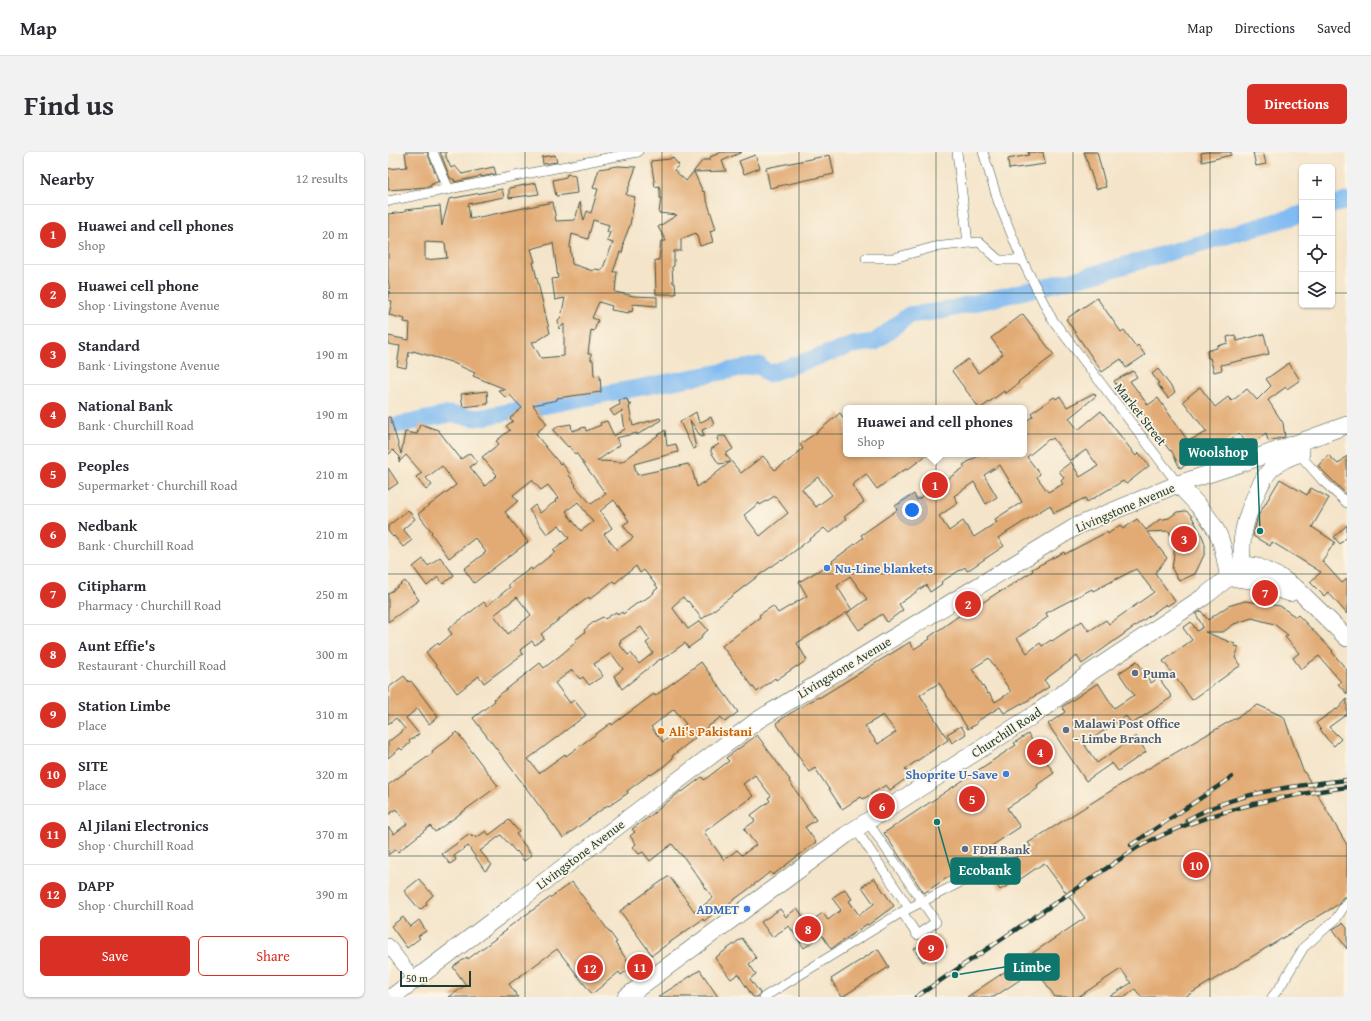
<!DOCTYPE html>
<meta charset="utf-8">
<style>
:root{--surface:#fff;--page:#f2f2f3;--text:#2b2b33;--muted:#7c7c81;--line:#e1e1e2;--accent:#d93025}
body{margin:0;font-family:"Gentium Book Plus",serif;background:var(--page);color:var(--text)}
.controls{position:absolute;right:12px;top:12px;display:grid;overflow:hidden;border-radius:6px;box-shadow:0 1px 3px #0004}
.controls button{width:36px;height:36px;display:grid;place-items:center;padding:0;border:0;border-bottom:1px solid var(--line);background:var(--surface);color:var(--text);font:20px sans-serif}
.scale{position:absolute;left:12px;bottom:10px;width:71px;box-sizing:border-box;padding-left:4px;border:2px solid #1f3d34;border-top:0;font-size:11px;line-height:14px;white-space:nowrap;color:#1f3d34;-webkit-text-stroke:3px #fcf5e5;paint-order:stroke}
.you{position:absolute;left:524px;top:358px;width:14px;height:14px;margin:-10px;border:3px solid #fff;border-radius:50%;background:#1a73e8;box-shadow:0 0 0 6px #1a73e833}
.badge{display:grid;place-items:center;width:26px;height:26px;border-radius:50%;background:var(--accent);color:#fff;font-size:13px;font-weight:700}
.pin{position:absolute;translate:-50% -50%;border:2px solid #fff;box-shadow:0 1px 4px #0006}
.popup{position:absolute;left:455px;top:253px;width:184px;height:52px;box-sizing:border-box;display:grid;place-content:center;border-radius:6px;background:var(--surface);filter:drop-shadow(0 1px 3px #0005);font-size:13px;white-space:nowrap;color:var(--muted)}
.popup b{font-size:15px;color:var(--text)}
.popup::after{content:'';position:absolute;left:50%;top:100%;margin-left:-8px;border:8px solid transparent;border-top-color:var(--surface)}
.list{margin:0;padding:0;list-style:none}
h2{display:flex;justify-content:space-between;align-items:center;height:52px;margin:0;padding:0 16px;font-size:17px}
h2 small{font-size:13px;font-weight:400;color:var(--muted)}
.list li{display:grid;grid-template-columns:26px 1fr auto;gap:12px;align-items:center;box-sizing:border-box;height:60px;padding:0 16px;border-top:1px solid var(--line)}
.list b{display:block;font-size:15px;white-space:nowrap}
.list p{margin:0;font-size:13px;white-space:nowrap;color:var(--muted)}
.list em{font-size:13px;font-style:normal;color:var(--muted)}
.actions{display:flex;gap:8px;padding:12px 16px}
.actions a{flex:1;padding:9px 0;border:1px solid var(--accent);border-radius:6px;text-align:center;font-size:14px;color:var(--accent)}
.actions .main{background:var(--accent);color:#fff}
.icon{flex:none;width:22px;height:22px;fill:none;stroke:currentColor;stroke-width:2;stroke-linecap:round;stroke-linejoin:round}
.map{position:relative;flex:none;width:959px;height:845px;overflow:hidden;border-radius:6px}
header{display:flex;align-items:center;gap:24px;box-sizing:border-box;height:56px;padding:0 20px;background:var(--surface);border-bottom:1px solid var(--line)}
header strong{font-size:19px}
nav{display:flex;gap:22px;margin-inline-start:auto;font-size:14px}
.intro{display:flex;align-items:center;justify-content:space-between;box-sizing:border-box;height:96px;padding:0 24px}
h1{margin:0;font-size:28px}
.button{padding:10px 18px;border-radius:6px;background:var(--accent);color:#fff;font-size:14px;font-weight:700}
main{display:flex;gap:24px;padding:0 24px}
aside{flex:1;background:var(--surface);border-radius:6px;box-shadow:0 1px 3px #0004}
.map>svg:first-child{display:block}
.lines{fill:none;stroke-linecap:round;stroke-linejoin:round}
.river{stroke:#80bbf2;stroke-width:17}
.building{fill:#e2ab74;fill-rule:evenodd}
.street-casing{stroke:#3f564a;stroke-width:10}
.secondary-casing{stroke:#3f564a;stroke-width:14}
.highway-casing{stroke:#3f564a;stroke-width:18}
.street{stroke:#fff;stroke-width:9}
.secondary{stroke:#fff;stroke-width:13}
.highway{stroke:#fff;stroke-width:17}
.rail-casing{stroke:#1f3d34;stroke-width:4.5}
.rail{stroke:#fcf5e5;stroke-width:3;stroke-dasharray:9;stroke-linecap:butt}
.grid{fill:none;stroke:#1f3d34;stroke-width:1;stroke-opacity:0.55}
.shop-dot{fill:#3f7fe0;stroke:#fcf5e5;stroke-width:1.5}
.service-dot{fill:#5c6f8a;stroke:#fcf5e5;stroke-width:1.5}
.food-dot{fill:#e8710a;stroke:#fcf5e5;stroke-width:1.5}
.labels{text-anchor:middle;stroke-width:3.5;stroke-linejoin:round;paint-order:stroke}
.street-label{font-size:13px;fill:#1f3d34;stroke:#fcf5e5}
.shop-label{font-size:13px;font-weight:bold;fill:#366cbe;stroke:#fcf5e5;text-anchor:end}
.service-label{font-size:13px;font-weight:bold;fill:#4e5e75;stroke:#fcf5e5;text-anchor:start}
.food-label{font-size:13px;font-weight:bold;fill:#c56008;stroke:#fcf5e5;text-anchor:start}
.leader{fill:none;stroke:#0f766e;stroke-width:1.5}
.callout-dot{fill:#0f766e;stroke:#fcf5e5;stroke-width:1.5}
.callout{fill:#0f766e;stroke:#0f766e;stroke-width:1.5}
.callout-label{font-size:14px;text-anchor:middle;font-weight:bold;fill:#fff}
</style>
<header>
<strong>Map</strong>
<nav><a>Map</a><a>Directions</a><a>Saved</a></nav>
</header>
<div class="intro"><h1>Find us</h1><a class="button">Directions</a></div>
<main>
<aside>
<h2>Nearby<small>12 results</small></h2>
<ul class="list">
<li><span class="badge">1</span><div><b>Huawei and cell phones</b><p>Shop</p></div><em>20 m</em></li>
<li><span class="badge">2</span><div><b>Huawei cell phone</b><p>Shop · Livingstone Avenue</p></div><em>80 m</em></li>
<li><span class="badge">3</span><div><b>Standard</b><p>Bank · Livingstone Avenue</p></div><em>190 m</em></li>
<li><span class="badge">4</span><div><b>National Bank</b><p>Bank · Churchill Road</p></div><em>190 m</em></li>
<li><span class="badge">5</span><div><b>Peoples</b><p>Supermarket · Churchill Road</p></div><em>210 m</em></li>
<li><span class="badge">6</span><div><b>Nedbank</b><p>Bank · Churchill Road</p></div><em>210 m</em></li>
<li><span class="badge">7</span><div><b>Citipharm</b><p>Pharmacy · Churchill Road</p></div><em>250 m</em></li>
<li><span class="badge">8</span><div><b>Aunt Effie's</b><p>Restaurant · Churchill Road</p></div><em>300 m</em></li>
<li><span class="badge">9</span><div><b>Station Limbe</b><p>Place</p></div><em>310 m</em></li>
<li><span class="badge">10</span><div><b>SITE</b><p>Place</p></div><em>320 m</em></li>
<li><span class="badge">11</span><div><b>Al Jilani Electronics</b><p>Shop · Churchill Road</p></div><em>370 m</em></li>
<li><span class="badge">12</span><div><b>DAPP</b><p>Shop · Churchill Road</p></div><em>390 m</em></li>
</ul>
<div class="actions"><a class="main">Save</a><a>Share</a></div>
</aside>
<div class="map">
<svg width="959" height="845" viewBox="0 0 959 845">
<rect width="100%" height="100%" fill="#fcf5e5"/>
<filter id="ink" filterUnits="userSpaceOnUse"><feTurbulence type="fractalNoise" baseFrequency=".025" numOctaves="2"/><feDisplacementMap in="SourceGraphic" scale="8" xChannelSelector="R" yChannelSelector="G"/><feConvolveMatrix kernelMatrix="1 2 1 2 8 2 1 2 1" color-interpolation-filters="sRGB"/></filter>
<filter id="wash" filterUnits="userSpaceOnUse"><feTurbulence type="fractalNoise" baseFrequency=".012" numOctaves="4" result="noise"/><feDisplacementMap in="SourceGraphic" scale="16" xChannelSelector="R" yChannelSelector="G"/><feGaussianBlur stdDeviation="0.9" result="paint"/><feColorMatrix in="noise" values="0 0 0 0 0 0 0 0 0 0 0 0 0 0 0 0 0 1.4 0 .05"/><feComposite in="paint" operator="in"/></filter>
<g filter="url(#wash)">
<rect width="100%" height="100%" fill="#f4e4c9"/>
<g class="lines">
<g class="river">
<path d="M944 53 959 49"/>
<path d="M0 275 62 262 89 266 371 213 380 222 465 193 487 190 521 163 553 159 700 124 914 62"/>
</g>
</g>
<g id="blocks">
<g class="building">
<path d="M17 0H39L51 30H46V32H43V34L39 35 0 38V17L19 15Z"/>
<path d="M52 0H58V5L63 16 67 14 74 22 105 15H106L108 22 93 25V23L89 25 66 30 67 28 62 26Z"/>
<path d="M334 0H354L334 9 338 19 306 20 315 40 316 39 328 77 322 79 325 90 312 94 308 81 293 87V99H286V114L284 115 285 131H287L288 142H268L267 108H271L273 89H278L270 75 289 63 271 61 273 46H272V39L271 34 267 35 263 9 282 7 284 5 291 13 286 18 298 29 315 8H322V5Z"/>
<path d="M640 0H655L657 12 621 17 620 7 641 3Z"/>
<path d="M696 0H709L718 35 708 37Z"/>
<path d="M818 0H843V3L814 10 813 1Z"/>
<path d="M865 0H875L878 12 868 14Z"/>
<path d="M167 3 169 10 155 12 154 5Z"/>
<path d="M367 3 372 16 356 22 351 9Z"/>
<path d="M442 3 446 22 382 36 378 16Z"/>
<path d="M230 14 248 15 238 43 247 45 242 73 235 91 236 92 234 101 232 100 225 120H229L227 140 246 144 269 145V154L245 152 244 160 241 159V161L223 158 224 154 211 150 204 166 210 168 206 179 203 178 200 202H203V208H205L206 224 212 223 213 240 169 246V248L145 253 159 272 148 281 149 284 172 312 174 311 182 322 181 323 188 333 187 334 203 352 218 342 188 301 187 302 181 294 180 295 165 278 171 274 183 272 184 279 197 275 198 279 213 273 212 271 219 269 226 284 237 277 234 259 226 264 222 258 229 254 232 253 231 248 239 247 241 253 244 252 241 255 245 274 272 266 273 268 249 283V281L228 286 232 293 209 309 234 310 277 278 279 294 288 292 290 300 246 312 249 323 300 312 304 318 309 335 315 330V332L342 310 331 312 323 300V297L331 292 329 286 332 284H337L345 297 337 302 353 321 375 304 387 318 409 303 411 299 415 297 412 292 428 281 452 261 458 270V302H540L519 318 518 317 515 319H514L489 337 478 322 464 333 476 350 456 365 458 367 441 381 436 376 394 409 393 408 374 421 314 467 300 449 299 450 295 445 284 455 300 477 312 469 320 478 313 484 314 486 300 496 297 491 273 508 272 507 234 537 226 524 235 517 223 501 206 512 215 524 201 533 195 525 192 527 184 518 167 531 182 551 186 548 198 563 140 607 151 621 177 602 178 604 223 571 224 573 266 542 267 544 313 510 350 560 337 570 333 565 306 585 307 586 284 604 285 606 276 614 263 623 262 622 239 639 240 641 221 654 220 653 175 686 136 633 85 566 107 549 106 547 152 511 156 516 174 502 188 490 187 488 197 480 196 478 207 469 215 465 217 467 228 460 230 463 234 460 235 462 252 449 253 450 266 441 265 440 270 436 256 418 252 421 248 414 227 431 225 429 202 447 201 445 178 462 153 482 156 486 147 493 144 489 132 498 135 502 96 531 91 524 69 541 38 500 50 491 51 493 64 482 60 477 96 450 99 454 122 435 120 433 143 416 144 418 167 400 165 398 181 386 171 373 159 382 141 358 147 353 152 361 168 349 167 348 170 346 160 333 153 338 144 328 125 343 130 349 117 360 140 390 86 431 76 417 98 400 87 386 61 406 43 381 44 380 30 362 68 333 54 314 38 326 44 333 38 338 28 325 34 321 18 303 11 310 12 305 5 298 0 303V265H2L13 302 17 280 29 282 32 272 50 278 73 307 82 301 89 310 82 315 97 334 109 323 94 305 111 292 108 289 122 278 118 274 125 269 122 266 134 256 121 242 118 246 110 238 117 237 85 224 87 221 63 210 25 199V200H21L18 216 9 214 12 194 0 192V184L21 188 22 171 16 170 17 167 1 163 4 149 0 148V141H2L0 126V62L17 60V58L52 54 54 74 61 47 114 37 116 45 80 52 82 67 165 50 168 69 187 68 192 50 196 69 199 59 203 61 210 37 205 36 211 17ZM205 68 221 73 219 80H222L219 89 225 91 214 118 206 117 205 119 184 112 182 94 184 82 200 87ZM37 90 57 91 59 106 37 108ZM165 91 170 126 164 127 167 148 177 146 173 165 170 168 171 177 176 172V204L153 206 144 190 149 189 162 181 145 110H147L143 97ZM430 325 444 343 428 355 414 337ZM387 344 400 361 372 384 356 363 371 351 372 353ZM226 348 241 369 235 373 245 386 229 398 216 382 224 376 212 359ZM190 350 205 370 193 379 180 363V362L178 359ZM129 445 143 463 120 482 106 463ZM253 475 262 488 258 491 265 501 251 512 243 501 240 503 231 492 233 491 232 489ZM286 557 298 572 275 590 263 575Z"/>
<path d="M179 22 187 24 189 41 168 44 165 28 178 25Z"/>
<path d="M148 31 151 42 121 46V36Z"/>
<path d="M709 146 733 180 736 178 748 195 750 193 757 203 738 216 733 207 714 220 678 167Z"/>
<path d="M635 162 666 203 630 230 631 231 617 242 616 239 593 256H591L564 219 580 207 590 221 615 202 603 186Z"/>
<path d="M876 182 881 202 833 213 834 218 826 220 822 206H820L819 199 829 196V194L840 191 839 185 847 183 849 189Z"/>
<path d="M901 211 912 228 899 237 898 235 880 248 895 271 897 285 880 289 878 281 861 294 851 281 830 297 792 316 783 298 782 299 755 262 754 263 733 234 730 236 726 229 745 219 749 225 742 229 760 253 770 246 800 289 819 280 795 249 812 235 827 255 840 245 844 249 859 237 869 248 883 234 878 227Z"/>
<path d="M770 217 787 240 780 246 769 232 771 231 764 222Z"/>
<path d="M99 239 100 252 75 255 73 242Z"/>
<path d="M706 241 708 244 681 266 690 278 713 259 748 304 751 301 761 314 738 332 735 329 699 350 697 346 666 361 662 353 610 386 616 394 579 419 577 415 553 430 554 432 542 440 538 433 511 452 515 458 499 470 494 462 471 478 459 461 463 458 409 491 419 508 409 515V514L388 528 387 526 369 540 334 494 372 465 371 463 385 454 390 461 419 444 411 430 445 410 444 409 475 386 473 383 509 358 507 354 526 342 529 348 577 315 575 313 593 302H636V271L645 264 643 261 666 245 668 247 672 244 679 255ZM665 286 682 309 698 298 710 314 692 325 683 310 671 319 676 326 673 329 675 332 660 340 649 325 652 322 639 305 661 287 662 288ZM612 313 634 350 607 367 609 370 586 385 575 369 561 379 551 364 570 351 566 344 586 330 598 352 609 345 596 323ZM462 424 479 447 464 458 449 434Z"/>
<path d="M308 260 311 271 323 265 326 273 314 278 316 284 313 285 302 268 308 296 305 297 292 270Z"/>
<path d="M940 303 950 312 959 304V343L930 314Z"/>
<path d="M0 316 10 331 0 338Z"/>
<path d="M892 327 919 343 923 336 941 346 924 375 947 390 934 409 954 431 959 427V462L940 440 936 444 922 430 933 420 884 390 882 394 865 384 870 364Z"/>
<path d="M20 358 27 367 15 377 24 388 15 395 6 384 5 385 0 379V374Z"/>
<path d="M798 359 803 363 815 386 817 392V401L807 422 791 429 784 417 787 394 781 379 759 380 779 406 767 421 787 449 779 454 778 452 694 512 689 504 656 528 661 535 634 552V551L616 561 612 555 588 570 589 572 580 577 551 531 532 543 560 588 517 617 522 624 502 638 498 633 475 647 473 645 454 657 427 616 421 620 388 571 403 561 430 545 431 546 522 490 526 497 542 487 541 485 589 451 591 453 612 439V440L645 419 644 417 676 400 677 402 719 380 720 382 732 373 735 377 749 367 758 378 771 368 781 366 789 360ZM748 417 766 440 721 472 718 468 701 479 694 469 664 489 663 488 654 494 652 491 639 501 629 486 660 465 658 461 704 437 705 439ZM601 506 623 540 607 550 601 541 600 542 584 517ZM495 563 508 580 490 592 477 574Z"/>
<path d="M959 373V385L952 392 946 385Z"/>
<path d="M52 405 66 423 55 432 50 425 39 434 25 415 35 407 40 414Z"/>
<path d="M17 429 31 448 0 470V442Z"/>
<path d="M857 449 892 454 908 465 910 463 945 499 944 500 959 518V542L950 532 953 530 931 504 913 517 905 506 911 501 897 485 900 483 886 472 864 466 846 472 835 480H817L847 492 846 494 851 495 847 506 853 513 804 548 775 509 804 488 795 476 803 470 809 479 815 475 808 462 813 459 820 468 840 454Z"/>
<path d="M749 509 763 531 771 526 784 545 744 572 738 564 696 592 709 611 748 584 758 600 730 619 724 611 698 629 660 572 677 560 674 555 710 531 726 556 746 543 731 521Z"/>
<path d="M16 524 21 530 23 529 50 565 41 572 30 556 18 566 31 582 21 589 22 591 14 598 12 596 0 606V590L17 577 8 566 0 572V536Z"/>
<path d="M959 547V562L941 575 953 587 946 594 939 587 928 571 948 557 949 558Z"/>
<path d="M870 553 896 565 914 616 959 693V744L954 746 951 752 797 845H753L747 837 737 845H721L743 831 733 817 690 845H667L648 817 606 845H579L697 766 656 711 631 728V727L612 738 607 730 625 719 620 711 643 694 640 691 737 630Z"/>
<path d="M573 574 578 582 564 591 559 582Z"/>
<path d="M69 580 110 634 47 680 42 674 10 700 8 697 0 703V675L6 682 19 672 8 657 0 663V633L45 601 44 599Z"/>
<path d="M640 582 666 621 649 633 650 636 619 656 632 675 602 695 603 697 536 741 496 681 628 593 626 591Z"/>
<path d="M369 583 402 628 401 629 428 668 417 675 428 690 385 723 382 720 358 739 333 757 332 756 316 769 315 767 264 803 232 759 281 724 307 760 325 746 295 704H294L284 692 262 709 255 700 251 702 245 695 248 692 242 684 247 680 244 677 261 665 293 639 294 640 314 625 316 628 341 609 338 606ZM367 623 383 644 380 646 382 649 363 663 367 669 356 677 368 693 354 703 349 698 336 708 316 680 365 644 355 632Z"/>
<path d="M121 668 131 680 128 682 144 703 136 709 129 699 128 700 113 683 92 699 104 713 97 719 80 694 66 704 68 708 62 712 54 702 82 682 84 685 86 683 88 686 98 679 101 683Z"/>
<path d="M486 726 506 754 480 773 479 772 443 797 434 783 416 796 401 774 384 785 373 770 392 757 398 765 409 756 420 771 435 761 440 768 453 758 444 746 457 737 464 747 461 749 471 763 486 752 474 735Z"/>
<path d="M31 727 45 743 38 750 39 752 32 758 16 739Z"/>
<path d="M184 730 229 790 227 791 244 815 233 823 231 820 204 842 169 797 121 832 130 845H61L78 833 65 815 79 805 80 807 119 778 118 777Z"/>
<path d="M15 765 22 775 31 768 38 779 30 784 32 786 19 796 3 774Z"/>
<path d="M955 771 959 776V797L945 777Z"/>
<path d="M550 782 559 795 535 810 526 797Z"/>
<path d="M354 786 368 806 361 812 368 822 362 827 372 841 370 845H365L350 822 343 827 327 806Z"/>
<path d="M490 797 501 815 454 845 443 827Z"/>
<path d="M312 818 330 845H270Z"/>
</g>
</g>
</g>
<g filter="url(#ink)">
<use href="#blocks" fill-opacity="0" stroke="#3f564a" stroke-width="1"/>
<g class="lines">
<defs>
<g id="street">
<path d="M45 0 61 38"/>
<path d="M569 0 580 91"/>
<path d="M595 0 610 49 634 108 664 167 790 332"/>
<path d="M0 49 250 0"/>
<path d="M478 106H506L546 95 591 90 611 108H634"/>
<path d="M911 302 935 329 959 351"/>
<path d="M479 669 548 770 529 783 514 760"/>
<path d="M467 676 521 756"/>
<path d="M376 845 514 760 575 729 604 710"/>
<path d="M884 845 892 835 916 795 948 767 959 750"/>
</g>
<path id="secondary" d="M0 793 27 828"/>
<g id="highway">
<path d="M790 332C804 347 820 362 829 380 836 393 837 410 841 425"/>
<path d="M854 412 870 415 893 426 909 437 959 486"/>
<path d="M841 425 863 428 902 441"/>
<path d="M4 845 370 568 689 374 790 332 857 310 959 273"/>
<path d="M238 845 458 683 649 561 703 520 817 444 841 425 854 412C854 400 853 389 856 378 859 362 872 328 883 317 892 308 902 305 913 301"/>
</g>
</defs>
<use href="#street" class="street-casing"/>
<use href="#secondary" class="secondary-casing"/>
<use href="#highway" class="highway-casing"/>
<use href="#street" class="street"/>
<use href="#secondary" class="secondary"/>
<use href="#highway" class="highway"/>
<defs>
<g id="rail">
<path d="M799 668C847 640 905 634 959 628"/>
<path d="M743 693 844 625"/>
<path d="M528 845 750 695C816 660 885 645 959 635"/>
</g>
</defs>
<use href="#rail" class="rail-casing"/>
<use href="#rail" class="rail"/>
</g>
</g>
<path class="grid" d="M137 0V845M274 0V845M411 0V845M548 0V845M685 0V845M822 0V845M0 141H914M944 141H959M0 282H959M0 422H959M0 563H959M0 704H959"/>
<g class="shop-dot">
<circle cx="439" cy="416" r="4"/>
<circle cx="618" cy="622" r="4"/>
<circle cx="359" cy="757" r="4"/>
</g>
<g class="service-dot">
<circle cx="747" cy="521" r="4"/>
<circle cx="678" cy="578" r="4"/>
<circle cx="577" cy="697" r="4"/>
</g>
<circle class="food-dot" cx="273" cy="579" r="4"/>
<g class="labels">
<g class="street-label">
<text transform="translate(753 262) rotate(52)" y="5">Market Street</text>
<text transform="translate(737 355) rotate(-23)" y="5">Livingstone Avenue</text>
<text transform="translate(456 515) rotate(-31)" y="5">Livingstone Avenue</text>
<text transform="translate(618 580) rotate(-33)" y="5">Churchill Road</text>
<text transform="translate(192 702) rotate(-37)" y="5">Livingstone Avenue</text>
</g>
<g class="shop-label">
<text x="447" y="421" text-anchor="start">Nu-Line blankets</text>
<text x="610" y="627">Shoprite U-Save</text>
<text x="351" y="762">ADMET</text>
</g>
<g class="service-label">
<text x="755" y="526">Puma</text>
<text x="686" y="576">Malawi Post Office<tspan x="686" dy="15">- Limbe Branch</tspan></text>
<text x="585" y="702">FDH Bank</text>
</g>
<g class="food-label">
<text x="281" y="584">Ali's Pakistani</text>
</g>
</g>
<path class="leader" d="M872 379L869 300M549 670L563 719M567 823L617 815"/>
<g class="callout-dot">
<circle cx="872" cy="379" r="4"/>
<circle cx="549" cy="670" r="4"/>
<circle cx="567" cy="823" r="4"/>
</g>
<g class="callout">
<rect x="792" y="287" width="77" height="26" rx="4"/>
<rect x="563" y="706" width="69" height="26" rx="4"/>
<rect x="617" y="802" width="54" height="26" rx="4"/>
</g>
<g class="callout-label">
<text x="830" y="305">Woolshop</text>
<text x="597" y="723">Ecobank</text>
<text x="644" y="820">Limbe</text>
</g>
</svg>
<div class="controls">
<button>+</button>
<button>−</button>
<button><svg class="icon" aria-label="locate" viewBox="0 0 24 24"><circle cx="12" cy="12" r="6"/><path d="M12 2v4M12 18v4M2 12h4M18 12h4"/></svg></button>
<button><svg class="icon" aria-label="layers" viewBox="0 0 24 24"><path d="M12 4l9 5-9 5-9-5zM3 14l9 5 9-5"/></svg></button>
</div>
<div class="scale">50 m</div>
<div class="you"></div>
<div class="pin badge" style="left:547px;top:333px">1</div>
<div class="popup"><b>Huawei and cell phones</b>Shop</div>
<div class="pin badge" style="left:580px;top:452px">2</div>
<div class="pin badge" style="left:796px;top:387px">3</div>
<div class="pin badge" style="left:652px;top:600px">4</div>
<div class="pin badge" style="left:584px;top:647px">5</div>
<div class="pin badge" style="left:494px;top:654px">6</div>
<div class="pin badge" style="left:877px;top:441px">7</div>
<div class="pin badge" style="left:420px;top:777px">8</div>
<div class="pin badge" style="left:543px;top:796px">9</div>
<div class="pin badge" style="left:808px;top:713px">10</div>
<div class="pin badge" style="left:252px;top:815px">11</div>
<div class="pin badge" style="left:202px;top:816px">12</div>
</div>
</main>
